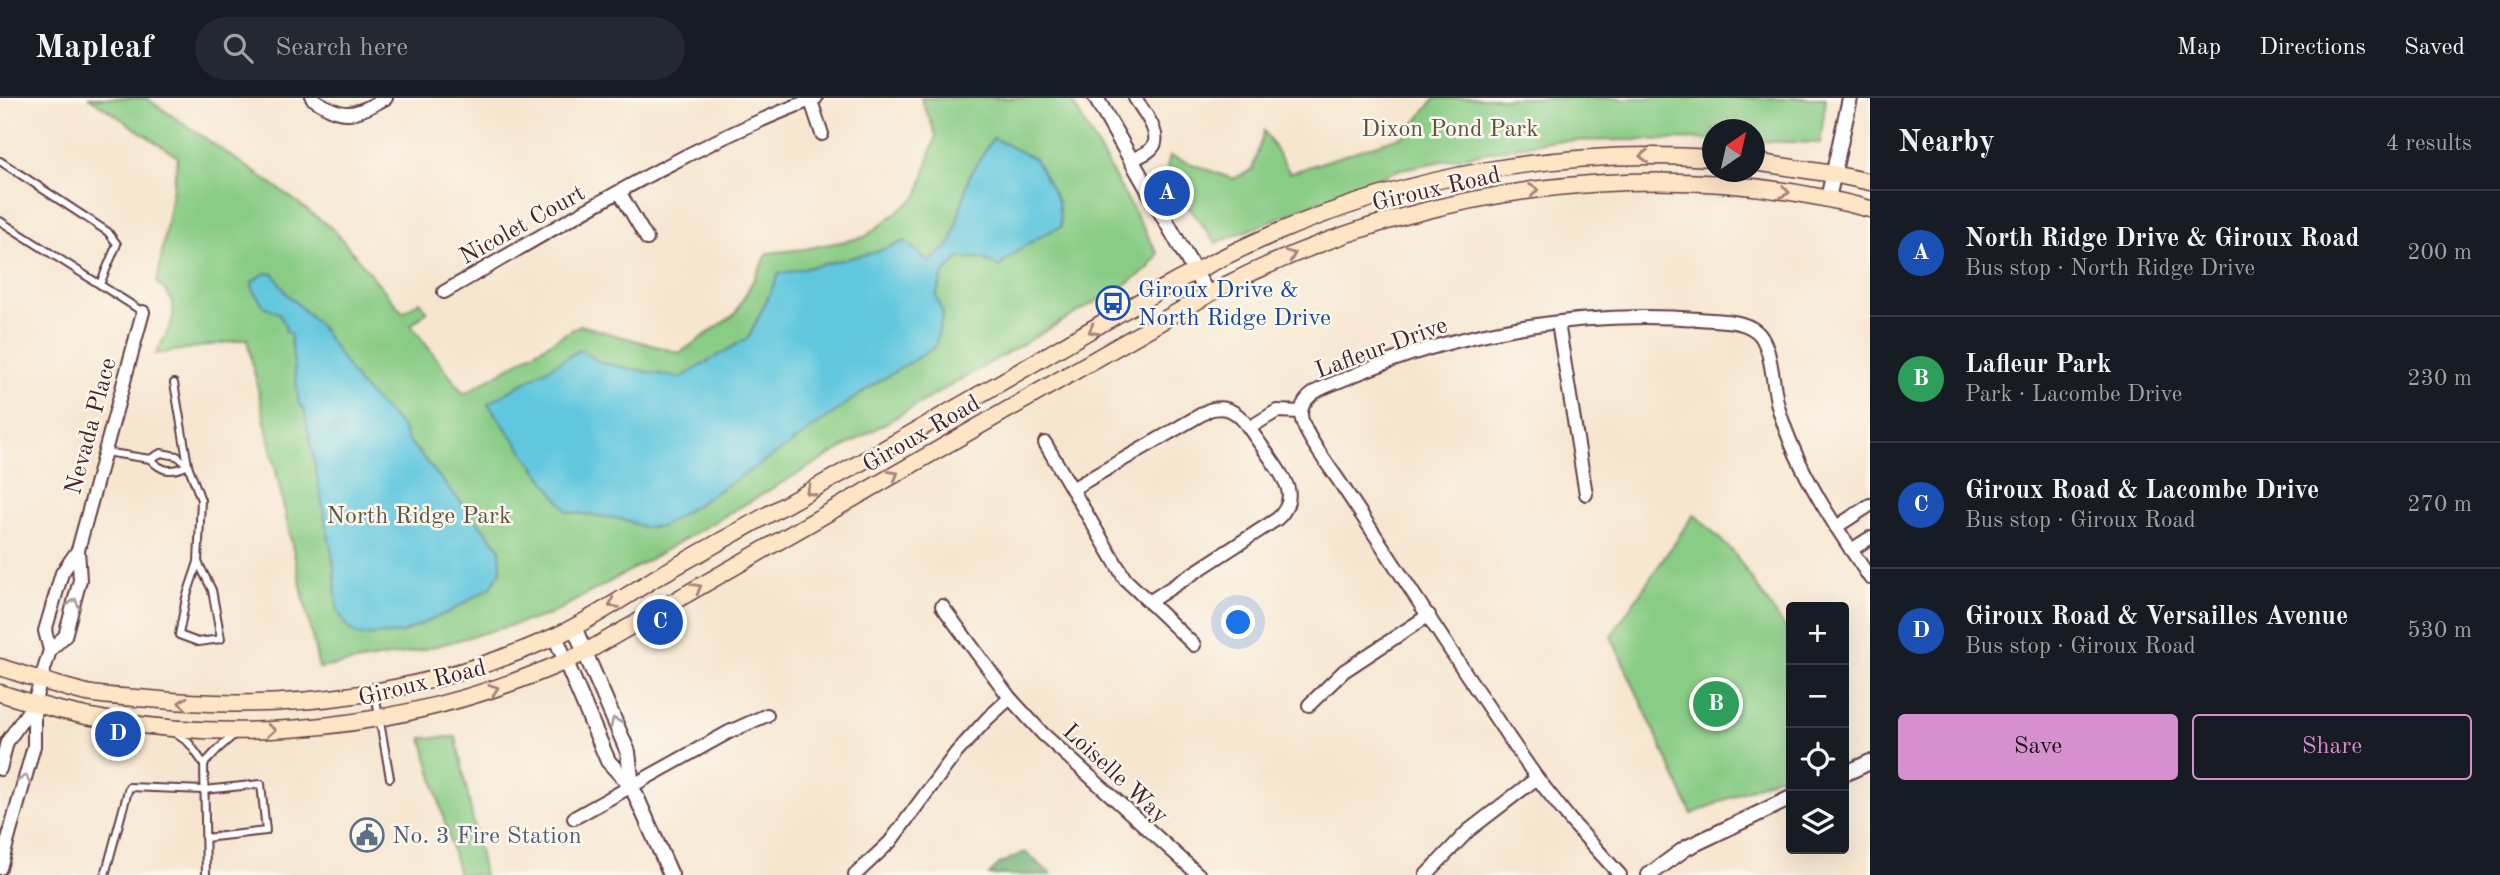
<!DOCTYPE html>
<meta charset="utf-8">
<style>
:root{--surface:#171b24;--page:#242831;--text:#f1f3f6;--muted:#9ea1a6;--line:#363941;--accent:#d690ce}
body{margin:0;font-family:"Old Standard TT",serif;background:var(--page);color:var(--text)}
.controls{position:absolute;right:21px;bottom:21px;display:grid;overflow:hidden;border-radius:7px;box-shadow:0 7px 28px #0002}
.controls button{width:63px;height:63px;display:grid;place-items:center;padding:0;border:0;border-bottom:2px solid var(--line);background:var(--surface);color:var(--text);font:35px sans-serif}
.compass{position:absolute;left:1702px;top:21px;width:63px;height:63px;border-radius:50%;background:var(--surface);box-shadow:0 7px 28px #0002;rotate:34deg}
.you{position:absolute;left:1239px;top:525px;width:24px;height:24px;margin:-18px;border:5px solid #fff;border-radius:50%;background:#1a73e8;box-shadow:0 0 0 10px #1a73e833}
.badge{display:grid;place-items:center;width:46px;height:46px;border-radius:50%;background:var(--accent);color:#fff;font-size:23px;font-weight:700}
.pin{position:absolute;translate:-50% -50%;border:4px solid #fff;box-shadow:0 2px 7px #0006}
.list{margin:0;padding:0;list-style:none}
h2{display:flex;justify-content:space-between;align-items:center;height:91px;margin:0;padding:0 28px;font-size:30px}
h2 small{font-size:23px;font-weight:400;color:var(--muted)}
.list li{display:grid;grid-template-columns:46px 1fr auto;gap:21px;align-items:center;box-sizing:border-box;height:126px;padding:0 28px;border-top:2px solid var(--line)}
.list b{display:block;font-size:26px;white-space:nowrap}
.list p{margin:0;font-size:23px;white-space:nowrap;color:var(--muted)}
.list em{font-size:23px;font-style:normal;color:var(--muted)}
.actions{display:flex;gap:14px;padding:21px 28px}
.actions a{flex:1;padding:16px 0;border:2px solid var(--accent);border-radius:7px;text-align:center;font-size:24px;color:var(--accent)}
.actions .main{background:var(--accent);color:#111}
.icon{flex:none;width:38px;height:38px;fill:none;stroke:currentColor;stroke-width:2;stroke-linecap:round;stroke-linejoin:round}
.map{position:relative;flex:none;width:1870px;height:777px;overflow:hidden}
header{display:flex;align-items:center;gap:42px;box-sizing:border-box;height:98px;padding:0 35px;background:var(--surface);border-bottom:2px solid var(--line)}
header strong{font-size:33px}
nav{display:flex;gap:38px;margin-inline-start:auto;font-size:24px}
.search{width:490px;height:63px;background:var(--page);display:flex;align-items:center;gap:18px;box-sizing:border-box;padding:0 24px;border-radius:38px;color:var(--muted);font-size:26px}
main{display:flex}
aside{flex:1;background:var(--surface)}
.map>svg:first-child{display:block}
.green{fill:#89cc85;stroke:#6a7658;stroke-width:2}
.forest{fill:#6eb072;stroke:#5c684e;stroke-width:2}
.water{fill:#61c7de;stroke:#567384;stroke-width:2}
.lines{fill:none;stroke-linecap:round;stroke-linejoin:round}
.service-casing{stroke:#643d44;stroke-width:10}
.minor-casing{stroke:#643d44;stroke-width:16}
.tertiary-casing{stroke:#643d44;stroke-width:18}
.secondary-casing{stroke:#643d44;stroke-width:19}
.service{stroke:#fff;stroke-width:6}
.minor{stroke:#fff;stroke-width:12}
.tertiary{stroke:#fff;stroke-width:14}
.secondary{stroke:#fde5c5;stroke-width:16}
.oneway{stroke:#a48278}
.oneway2{stroke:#ae9aa0}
.labels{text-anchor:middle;stroke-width:5;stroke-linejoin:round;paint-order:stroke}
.park-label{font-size:24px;fill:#5d5346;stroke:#fbf7ec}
.street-label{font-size:24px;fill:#4a1f2b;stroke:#fbf7ec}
.transit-label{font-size:24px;fill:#164399;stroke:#fbf7ec;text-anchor:start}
.service-label{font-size:24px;fill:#4e5e75;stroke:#fbf7ec;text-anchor:start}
</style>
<header>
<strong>Mapleaf</strong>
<div class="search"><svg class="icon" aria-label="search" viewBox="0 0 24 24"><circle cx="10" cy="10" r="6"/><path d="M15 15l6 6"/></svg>Search here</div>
<nav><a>Map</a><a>Directions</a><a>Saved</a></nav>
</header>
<main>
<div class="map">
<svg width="1870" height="777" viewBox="0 0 1870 777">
<rect width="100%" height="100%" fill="#fbf7ec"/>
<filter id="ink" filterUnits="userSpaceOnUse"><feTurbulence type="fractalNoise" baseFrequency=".0143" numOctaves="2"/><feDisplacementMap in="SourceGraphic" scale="14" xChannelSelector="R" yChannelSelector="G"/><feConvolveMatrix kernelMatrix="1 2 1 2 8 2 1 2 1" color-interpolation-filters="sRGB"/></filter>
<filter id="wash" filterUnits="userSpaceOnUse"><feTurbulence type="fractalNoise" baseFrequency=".00686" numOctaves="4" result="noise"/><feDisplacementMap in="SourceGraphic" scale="28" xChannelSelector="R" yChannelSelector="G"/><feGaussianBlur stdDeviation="1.57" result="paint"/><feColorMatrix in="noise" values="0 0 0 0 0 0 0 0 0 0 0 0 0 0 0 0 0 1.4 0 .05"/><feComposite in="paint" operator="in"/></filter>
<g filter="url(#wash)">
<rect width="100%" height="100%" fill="#f6e6d0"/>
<g class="green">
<path d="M90 0H146L278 90 334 132 403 215 420 203 427 214 411 227 464 296 580 227 680 255 735 216 768 155 805 151 865 139 918 98 936 37 921 0H1070L1158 156 1148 171 1130 184 624 476 549 517 418 553 319 570 247 241 156 256C169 229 187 209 157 185L178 59Z"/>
<path d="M1435 0H1826L1820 45 1755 43V32H1713L1712 41 1548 43 1401 71 1216 145 1165 78 1170 58 1233 81 1252 72 1264 33 1290 75 1406 37Z"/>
<path d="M1694 416 1734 455 1791 539V673L1692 716 1611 538Z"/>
<path d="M456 639 484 777H459L422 640Z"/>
</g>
<path class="forest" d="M1025 754 1052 777H989L999 766Z"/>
<g class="water">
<path d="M993 40 1035 61 1058 103 1061 129C1037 138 1018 151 999 169L982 160H959L943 176 936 198 943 216 935 249 870 289 785 350 662 429H643L622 421 568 414 488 306 580 252 602 265 680 280 749 239 779 176 876 154 905 143 929 164 951 146 969 79Z"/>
<path d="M265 175 274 176 286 195 319 227 359 286 402 329 407 341 500 450 501 472 491 489 449 514 402 535 360 538 350 532 343 523 337 510 334 468 304 311 299 306 290 236 285 233 286 229 279 215 265 209 253 193 252 184Z"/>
</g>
</g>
<g filter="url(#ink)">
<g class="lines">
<defs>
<g id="service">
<path d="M0 63 108 134 117 146 100 186"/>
<path d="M0 123 143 214"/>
<path d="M174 285 188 367 201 402 198 464 186 500 179 537 198 544 221 541 212 492 198 464"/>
<path d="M105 354 150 361 161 355 177 358 188 367C172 375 162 374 150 361"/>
<path d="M375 596 390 680"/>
<path d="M172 633 189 645 204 666 206 777"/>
<path d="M204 666 218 651 235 636"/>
<path d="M105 777 129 689 204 692 261 686 266 733 205 740"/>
</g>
<g id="minor">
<path d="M312 0C344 22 353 18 386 0"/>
<path d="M810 0 822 36"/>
<path d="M1131 62C1138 59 1146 56 1151 51 1165 38 1142 12 1135 0"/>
<path d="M620 95 647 141"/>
<path d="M444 194C565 125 685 49 816 0"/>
<path d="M1558 225 1586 396"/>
<path d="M1045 345 1072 391"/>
<path d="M1836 429 1870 407"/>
<path d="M1851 452 1870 440"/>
<path d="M1149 504 1277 421C1285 414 1291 403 1288 391 1284 376 1259 345 1249 330"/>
<path d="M942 508 1010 600 1043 636 1199 777"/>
<path d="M1194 547 1125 481 1072 391 1209 312C1227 306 1239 315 1249 330L1277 313 1301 314"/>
<path d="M50 552 45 533 62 475 78 452 143 214"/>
<path d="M1309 607 1344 573 1429 517"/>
<path d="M0 671 7 644 34 605"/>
<path d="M574 720 729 634 767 617"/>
<path d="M0 770 34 648V605L50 552 65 538 80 482 78 452"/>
<path d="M855 777 890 744 956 655 988 620 1010 600"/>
<path d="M1426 777 1468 733 1537 680"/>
<path d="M1620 777 1571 723 1537 680C1469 584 1407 484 1341 386 1331 370 1299 331 1301 314 1304 293 1331 287 1347 280 1456 233 1581 212 1699 221 1717 223 1741 221 1756 233 1773 246 1772 290 1779 312 1798 374 1834 427 1870 480"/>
</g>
<g id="tertiary">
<path d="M1096 0 1208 197"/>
<path d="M1828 101 1850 0"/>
<path d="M574 529 628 654 632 689 671 777"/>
<path d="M555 538 608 663 632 689"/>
<path d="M1844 676 1870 664"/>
<path d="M1649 777 1686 750 1791 700"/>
</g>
<g id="secondary">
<path d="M1755 64 1833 76 1870 84"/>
<path d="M0 569C28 578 57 588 87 595 107 599 129 599 150 601 289 615 429 596 556 538 591 522 624 499 657 479 769 416 880 354 991 290 1082 238 1174 179 1271 137 1411 77 1561 50 1713 60"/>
<path d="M0 595C191 659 402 639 584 555L1216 192C1414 90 1653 53 1870 111"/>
</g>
</defs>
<use href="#service" class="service-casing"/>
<use href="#minor" class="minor-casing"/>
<use href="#tertiary" class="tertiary-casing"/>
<use href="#secondary" class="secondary-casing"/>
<use href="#service" class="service"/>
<use href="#minor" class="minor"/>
<use href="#tertiary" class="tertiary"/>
<use href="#secondary" class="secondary"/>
</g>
<defs><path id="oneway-chevron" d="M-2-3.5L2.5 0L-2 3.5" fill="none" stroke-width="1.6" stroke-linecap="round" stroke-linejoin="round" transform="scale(1.75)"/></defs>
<g class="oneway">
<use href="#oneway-chevron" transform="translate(1644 58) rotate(179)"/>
<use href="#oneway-chevron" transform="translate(1534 92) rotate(-8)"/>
<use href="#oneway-chevron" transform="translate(1785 94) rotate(9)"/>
<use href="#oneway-chevron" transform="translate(1291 157) rotate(-23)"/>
<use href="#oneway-chevron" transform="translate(1093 232) rotate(150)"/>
<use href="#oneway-chevron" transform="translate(894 377) rotate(-30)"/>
<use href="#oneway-chevron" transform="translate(810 393) rotate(151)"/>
<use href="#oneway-chevron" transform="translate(697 490) rotate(-30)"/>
<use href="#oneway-chevron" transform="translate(613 506) rotate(149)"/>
<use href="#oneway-chevron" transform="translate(494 591) rotate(-20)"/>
<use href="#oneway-chevron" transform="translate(183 605) rotate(-175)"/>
<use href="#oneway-chevron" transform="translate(271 632) rotate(-2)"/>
</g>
<g class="oneway2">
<use href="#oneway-chevron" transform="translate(74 505) rotate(-75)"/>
<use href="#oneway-chevron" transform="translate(615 624) rotate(-114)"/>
<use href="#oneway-chevron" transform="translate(25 681) rotate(-74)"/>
</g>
</g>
<defs>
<symbol id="bus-ring" viewBox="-11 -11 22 22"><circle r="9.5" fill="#fbf7ec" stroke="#1a4fb4" stroke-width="1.5"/><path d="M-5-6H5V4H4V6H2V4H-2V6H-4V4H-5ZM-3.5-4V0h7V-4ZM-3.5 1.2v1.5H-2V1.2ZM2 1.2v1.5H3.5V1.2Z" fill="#1a4fb4"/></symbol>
<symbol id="civic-ring" viewBox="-11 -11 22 22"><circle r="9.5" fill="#fbf7ec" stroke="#5c6f8a" stroke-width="1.5"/><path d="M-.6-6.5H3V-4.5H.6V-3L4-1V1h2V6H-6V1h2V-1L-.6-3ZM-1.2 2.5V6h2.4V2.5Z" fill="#5c6f8a"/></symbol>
</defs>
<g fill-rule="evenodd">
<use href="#bus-ring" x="1094" y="186" width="38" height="38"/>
<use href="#civic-ring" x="348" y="718" width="38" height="38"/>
</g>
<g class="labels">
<g class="park-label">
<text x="1450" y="38">Dixon Pond Park</text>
<text x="419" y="425">North Ridge Park</text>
</g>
<g class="street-label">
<text transform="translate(1436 90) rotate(-13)" y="8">Giroux Road</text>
<text transform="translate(522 126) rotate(-29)" y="8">Nicolet Court</text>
<text transform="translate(1381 249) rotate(-20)" y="8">Lafleur Drive</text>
<text transform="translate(90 328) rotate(-75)" y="8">Nevada Place</text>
<text transform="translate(921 335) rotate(-30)" y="8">Giroux Road</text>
<text transform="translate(422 584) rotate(-14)" y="8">Giroux Road</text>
<text transform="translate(1116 675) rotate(43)" y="8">Loiselle Way</text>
</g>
<g class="transit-label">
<text x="1138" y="199">Giroux Drive &amp;<tspan x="1138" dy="28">North Ridge Drive</tspan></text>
</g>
<g class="service-label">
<text x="392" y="745">No. 3 Fire Station</text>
</g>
</g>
</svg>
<div class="controls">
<button>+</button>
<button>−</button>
<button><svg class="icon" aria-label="locate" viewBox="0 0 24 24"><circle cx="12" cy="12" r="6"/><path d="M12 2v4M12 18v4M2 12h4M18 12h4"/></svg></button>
<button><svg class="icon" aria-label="layers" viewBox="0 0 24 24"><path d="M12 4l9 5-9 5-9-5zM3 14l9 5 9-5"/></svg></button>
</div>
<svg class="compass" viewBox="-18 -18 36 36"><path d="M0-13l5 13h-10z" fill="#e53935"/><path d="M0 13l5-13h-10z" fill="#9ea1a6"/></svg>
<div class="you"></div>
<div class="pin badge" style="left:1167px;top:95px;background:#1a4fb4">A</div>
<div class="pin badge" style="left:1716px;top:606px;background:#2e9e5b">B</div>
<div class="pin badge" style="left:660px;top:524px;background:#1a4fb4">C</div>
<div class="pin badge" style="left:118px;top:636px;background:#1a4fb4">D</div>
</div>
<aside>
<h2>Nearby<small>4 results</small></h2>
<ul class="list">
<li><span class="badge" style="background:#1a4fb4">A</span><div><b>North Ridge Drive &amp; Giroux Road</b><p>Bus stop · North Ridge Drive</p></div><em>200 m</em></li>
<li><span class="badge" style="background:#2e9e5b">B</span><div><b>Lafleur Park</b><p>Park · Lacombe Drive</p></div><em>230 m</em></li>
<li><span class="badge" style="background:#1a4fb4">C</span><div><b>Giroux Road &amp; Lacombe Drive</b><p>Bus stop · Giroux Road</p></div><em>270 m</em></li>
<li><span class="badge" style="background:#1a4fb4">D</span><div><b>Giroux Road &amp; Versailles Avenue</b><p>Bus stop · Giroux Road</p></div><em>530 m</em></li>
</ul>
<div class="actions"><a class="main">Save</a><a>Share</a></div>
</aside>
</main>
